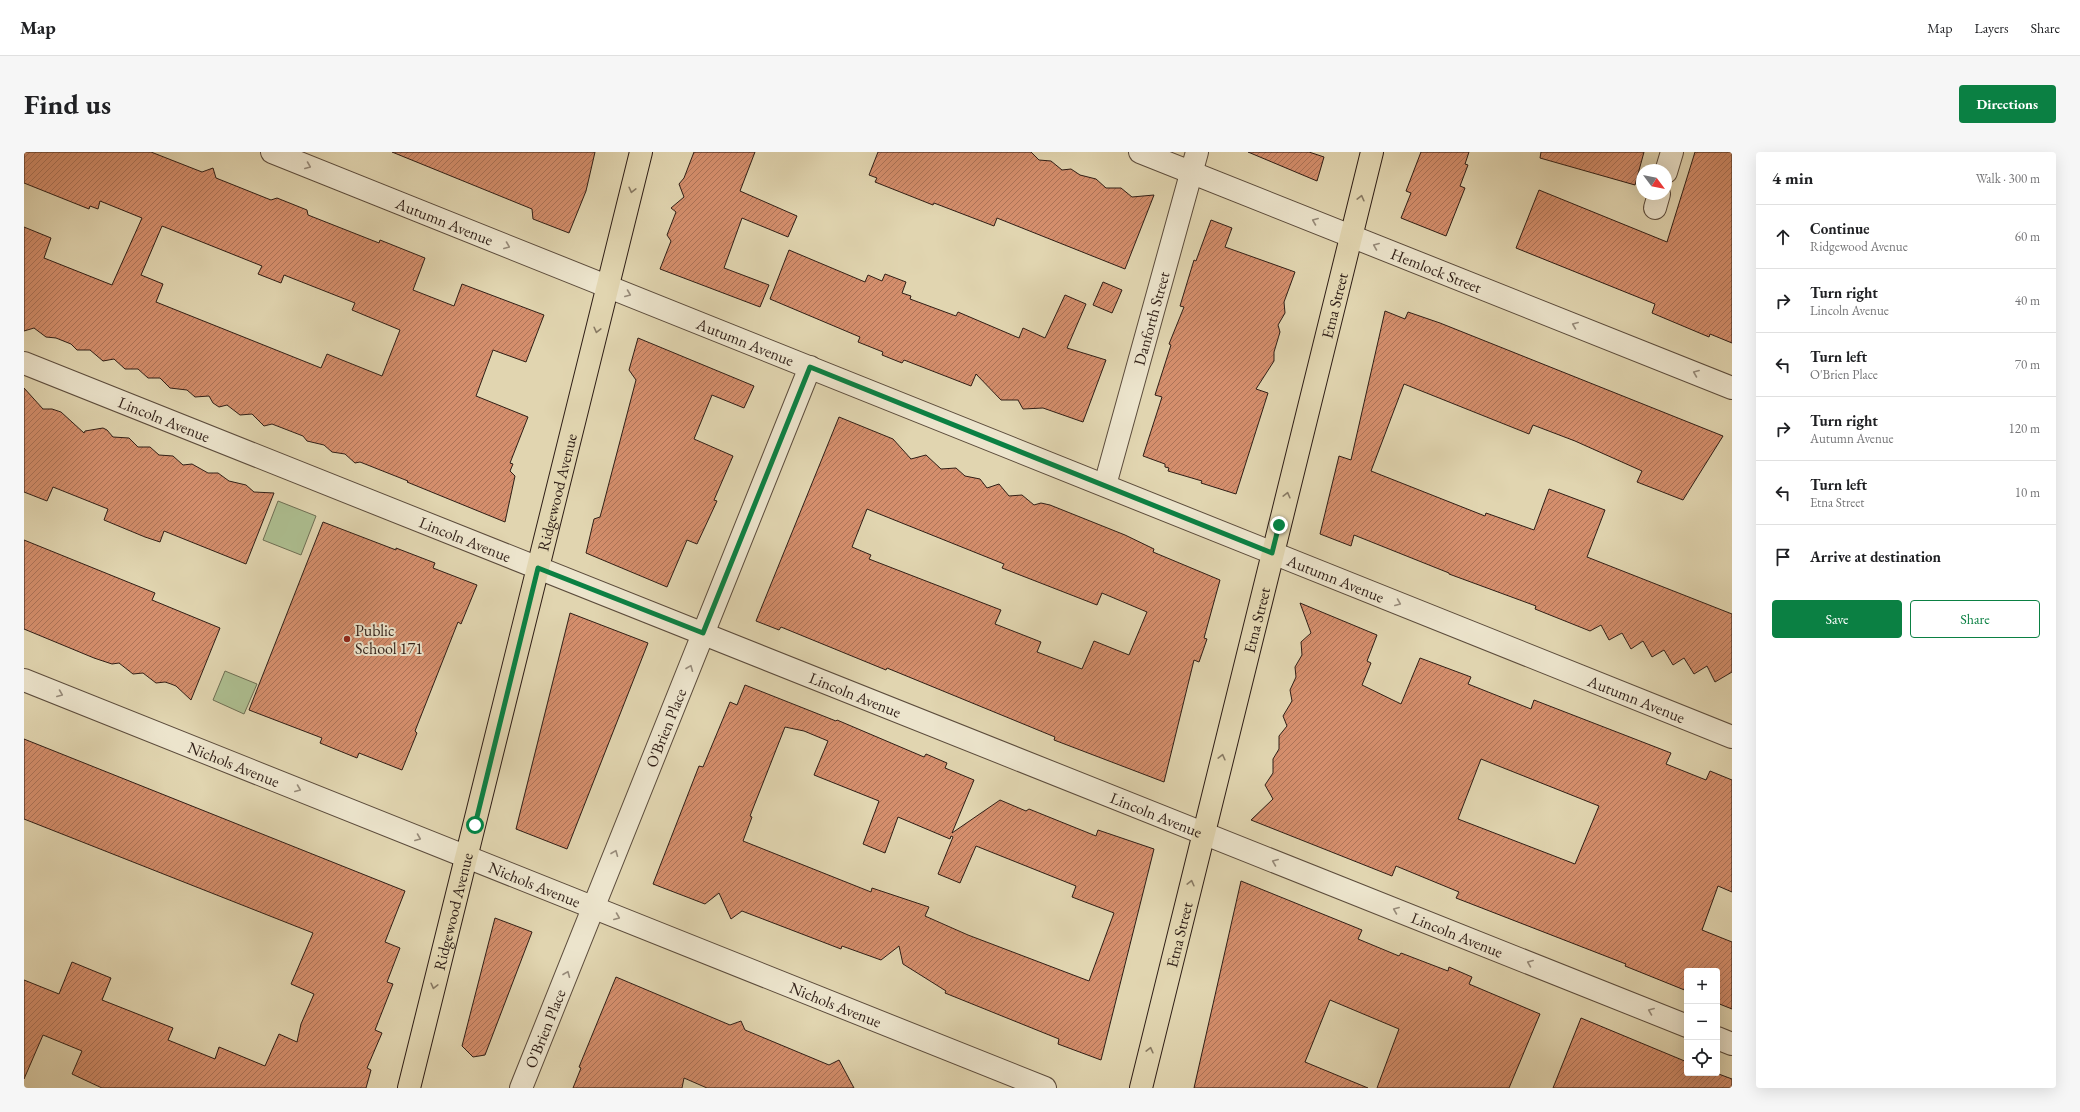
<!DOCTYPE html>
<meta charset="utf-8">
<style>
:root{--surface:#fff;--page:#f6f6f6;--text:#202124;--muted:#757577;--line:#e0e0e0;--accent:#0b8043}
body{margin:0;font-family:"EB Garamond",serif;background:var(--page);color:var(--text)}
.controls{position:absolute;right:12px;bottom:12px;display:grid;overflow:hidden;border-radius:4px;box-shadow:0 4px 16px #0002}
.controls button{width:36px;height:36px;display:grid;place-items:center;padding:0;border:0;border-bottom:1px solid var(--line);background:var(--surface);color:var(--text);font:20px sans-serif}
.compass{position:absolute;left:1612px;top:12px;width:36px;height:36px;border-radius:50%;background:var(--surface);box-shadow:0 4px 16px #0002;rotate:122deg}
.stop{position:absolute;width:12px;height:12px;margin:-9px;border:3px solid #0b8043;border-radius:50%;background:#fff}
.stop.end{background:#0b8043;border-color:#fff;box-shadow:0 1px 4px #0008}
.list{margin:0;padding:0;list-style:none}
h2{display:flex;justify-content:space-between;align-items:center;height:52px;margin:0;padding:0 16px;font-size:17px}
h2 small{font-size:13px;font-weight:400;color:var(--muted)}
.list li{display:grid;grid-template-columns:26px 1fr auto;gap:12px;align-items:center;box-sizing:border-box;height:64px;padding:0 16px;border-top:1px solid var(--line)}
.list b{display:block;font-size:15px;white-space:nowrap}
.list p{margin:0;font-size:13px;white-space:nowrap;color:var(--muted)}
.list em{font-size:13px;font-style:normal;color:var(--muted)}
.actions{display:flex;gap:8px;padding:12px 16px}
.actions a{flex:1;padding:9px 0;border:1px solid var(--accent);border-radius:4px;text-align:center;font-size:14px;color:var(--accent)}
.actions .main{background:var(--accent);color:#fff}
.icon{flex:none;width:22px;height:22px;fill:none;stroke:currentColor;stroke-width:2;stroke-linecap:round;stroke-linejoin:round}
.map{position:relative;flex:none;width:1708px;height:936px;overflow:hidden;border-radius:4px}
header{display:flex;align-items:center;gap:24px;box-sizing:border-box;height:56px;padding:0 20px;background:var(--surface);border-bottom:1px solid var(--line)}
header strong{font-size:19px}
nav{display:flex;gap:22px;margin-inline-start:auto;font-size:14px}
.intro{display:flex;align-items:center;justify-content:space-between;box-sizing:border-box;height:96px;padding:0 24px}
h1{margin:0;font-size:28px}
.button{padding:10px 18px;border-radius:4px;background:var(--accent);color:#fff;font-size:14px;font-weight:700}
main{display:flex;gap:24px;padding:0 24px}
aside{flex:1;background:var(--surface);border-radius:4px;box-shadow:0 4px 16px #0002}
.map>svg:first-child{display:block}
.pitch{fill:#adbe90;stroke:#6e6e53}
.building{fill:url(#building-hatch);stroke:#2f1e16;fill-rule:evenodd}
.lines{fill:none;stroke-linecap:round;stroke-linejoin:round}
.minor-casing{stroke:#5c4c3c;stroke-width:24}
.major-casing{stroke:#2f1e16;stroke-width:24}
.minor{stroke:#ece4cc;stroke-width:22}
.major{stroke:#e1d5b0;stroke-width:22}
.oneway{stroke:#978b7a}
.oneway2{stroke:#887a63}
.route{stroke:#0b8043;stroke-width:5}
.poi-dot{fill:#8f2418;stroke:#ece4cc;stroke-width:1.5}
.labels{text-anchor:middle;stroke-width:4;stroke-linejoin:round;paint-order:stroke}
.street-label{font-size:16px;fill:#2f1e16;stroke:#ece4cc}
.poi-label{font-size:16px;fill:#2f1e16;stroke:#ece4cc;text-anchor:start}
</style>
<header>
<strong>Map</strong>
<nav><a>Map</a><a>Layers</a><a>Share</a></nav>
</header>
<div class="intro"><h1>Find us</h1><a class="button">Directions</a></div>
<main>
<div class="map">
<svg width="1708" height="936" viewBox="0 0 1708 936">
<defs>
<pattern id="building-hatch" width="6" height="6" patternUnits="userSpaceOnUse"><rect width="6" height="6" fill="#d48e6c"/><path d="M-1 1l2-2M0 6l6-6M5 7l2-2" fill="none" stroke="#ac7358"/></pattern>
</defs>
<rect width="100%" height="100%" fill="#e1d5b0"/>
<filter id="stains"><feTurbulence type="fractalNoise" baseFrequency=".005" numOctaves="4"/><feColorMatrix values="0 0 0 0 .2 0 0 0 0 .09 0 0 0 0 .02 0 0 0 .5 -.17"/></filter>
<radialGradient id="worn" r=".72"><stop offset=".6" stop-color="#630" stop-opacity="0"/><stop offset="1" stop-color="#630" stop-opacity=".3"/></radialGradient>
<g class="pitch">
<path d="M254 349 292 364 277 403 239 388Z"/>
<path d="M201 519 233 532 220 562 189 548Z"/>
</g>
<g class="building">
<path d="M0 0H127L178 20 189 16 192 26 247 48 253 46 283 58 284 63 355 91 356 88 401 106 389 138 430 154 438 132 520 163 502 210 469 198 452 244 504 265 486 311 489 312 486 319 491 324 481 370 383 330 384 329 336 310 331 311 321 302 308 300 300 293 283 289 279 284 248 272 240 274 228 262 216 263 203 253 195 255 189 251 185 244 171 245 163 238 146 236 136 226H124L114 217H101L90 207 79 209 66 198H53L47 192 32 186 22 185 10 176 0 179V75L27 86 20 106 88 133 118 66 76 49 74 57 66 54 65 57 0 31ZM138 74 238 114 234 122 257 131 260 123 331 151 328 158 376 178 358 224 303 202 297 216 132 150 139 132 117 123Z"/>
<path d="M368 0H571L562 39 545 81 509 67 508 57Z"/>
<path d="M670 0H731L716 39 773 64 764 85 718 66 700 116 745 133 736 155 636 117 647 89 643 83 652 60 647 56 660 45 655 32 660 26Z"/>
<path d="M854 0H1007L1015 8 1027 9 1038 18 1047 17 1056 23 1072 27 1082 36H1097L1108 45 1130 43 1101 117 973 66 970 74 910 51 909 53 851 30 853 26 845 23Z"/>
<path d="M1224 0H1285L1300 5 1293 29Z"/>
<path d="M1397 0H1445L1441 12 1444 13 1436 34 1441 36 1422 84 1377 66 1387 41 1382 39Z"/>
<path d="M1517 0H1620L1611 33 1516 6Z"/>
<path d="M1671 0H1708V191L1686 182 1685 185 1628 161 1631 152 1492 96 1515 38 1643 90Z"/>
<path d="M1187 68 1208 76 1201 95 1271 120 1260 150 1261 161 1254 173 1256 180 1250 200V209L1232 237 1244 241 1212 342 1177 331 1178 329 1144 319 1145 316 1141 315V312L1119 304 1138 245 1131 243 1147 193 1145 192 1160 155 1156 154 1170 108 1172 109Z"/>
<path d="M765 98 841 130 844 123 858 129 861 122 882 130 878 141 887 144 886 147 932 164 934 160 995 186 999 176 1021 186 1041 143 1062 152 1043 196 1082 208 1059 270 1019 256 999 257 994 248H977L952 222 947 234 880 208 878 211 858 203 859 200 834 190 836 185 746 147Z"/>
<path d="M1079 130 1098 138 1088 161 1069 153Z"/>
<path d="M1361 159 1381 167 1384 160 1416 171 1699 284 1659 348 1613 330 1618 319 1551 289 1509 273 1505 282 1380 232 1347 319 1461 364 1462 361 1510 378 1525 337 1581 358 1563 405 1708 462V520L1691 530 1683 514 1670 522 1660 506 1649 513 1640 498 1628 505 1619 489 1607 497 1598 481 1585 488 1577 473 1566 479 1511 457 1512 454 1425 422V421L1330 383 1327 394 1296 382 1315 304 1327 308Z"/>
<path d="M614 186 730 234 720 256 688 243 670 287 709 304 690 348 693 349 673 392 663 388 643 435 562 401 570 367 576 365 579 354 612 228 605 218Z"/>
<path d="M0 236 19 257H28L37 260 60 281 61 279 79 276 83 278 89 285 105 286 114 295H126L135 303 149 304 159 313 168 312 184 321H194L205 329 222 333 230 340 250 341 222 412 140 379 136 390 121 385 80 368 84 357 29 335 23 349 0 340Z"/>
<path d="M815 265 869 287 887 307 902 303 917 317 932 316 941 324 956 327 963 336 975 332 985 344 998 343 1010 353 1017 351 1026 353 1101 383 1130 397 1129 400 1196 428 1180 486 1183 487 1175 510 1170 508 1140 630 1030 588 1031 585 863 516 862 518 757 475 755 478 732 469ZM843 357 980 412 978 416 1073 453 1078 441 1123 460 1105 503 1070 489 1058 517 1013 500 1017 490 971 472 977 458 845 407 847 403 828 395Z"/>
<path d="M299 370 372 398V396L411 411 409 416 453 433 437 472 434 470 391 579 393 581 378 618 335 601 333 606 296 591 298 586 225 558Z"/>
<path d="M0 388 131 441 128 448 196 476 167 548 152 534 147 532 141 530 132 531 119 521 109 522 95 511 88 512 70 506 0 477Z"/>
<path d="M1276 451 1353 483 1343 509 1347 511 1338 533 1377 552 1396 506 1447 525 1444 532 1507 557 1510 548 1647 601 1642 612 1682 628 1686 619 1708 628V740L1694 734 1678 778 1708 790V857L1693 851V819H1663V839L1601 814 1602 812 1432 746 1435 740 1372 714 1368 724 1227 668 1249 647 1241 633 1249 621V607L1255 597V584L1263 574 1259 564 1268 549 1266 538 1272 525 1271 515 1278 503 1277 490 1287 481ZM1457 607 1575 654 1551 712 1434 667Z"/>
<path d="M546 461 624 491 543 697 492 677Z"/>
<path d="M721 533 812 569 813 568 900 605 902 602 923 611 921 616 950 628 928 681 976 648 1002 659 1005 657 1072 684 1074 678 1130 697 1077 908 1034 892 1035 887 921 841 922 839 879 812 875 794 857 808 818 794 817 797 718 759 707 767 695 741 681 752 629 732 675 614 679 615 706 550 713 553ZM761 575 780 579 804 589 790 623 855 649 839 692 861 701 874 665 926 687 927 684 929 685 914 722 936 731 952 694 1052 734 1048 745 1090 761 1065 829 944 783 901 764 905 755 848 736 847 740 719 689 728 665 726 664Z"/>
<path d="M0 587 381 739 361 790 376 796 363 830 369 832 351 878 358 881 343 916 347 918 342 936H78L48 922 58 899 19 883 0 927V828L35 842 48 810 87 826 78 848 149 876 144 888 191 907 195 895 241 914 255 882 273 890 277 872 290 842 267 832 289 781 0 667Z"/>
<path d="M1217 729 1338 778 1334 787 1375 804 1377 801 1424 819 1425 815 1448 825 1445 832 1516 862 1485 936H1353L1375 877 1306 848 1281 910 1344 936H1170Z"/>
<path d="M471 766 508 780 461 903 449 905 438 894Z"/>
<path d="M592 825 706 873 717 869 721 878 805 913 815 908 830 936H683L660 926 658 936H549L557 916 555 915Z"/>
<path d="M1557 866 1663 910V921H1692L1708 927V936H1529Z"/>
</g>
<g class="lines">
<defs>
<g id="minor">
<path id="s1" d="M248 0 1708 585"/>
<path id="s2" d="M1116 0 1708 236"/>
<path d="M1642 20 1648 0"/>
<path d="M1631 56 1635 42"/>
<path id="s3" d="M0 211 1663 874"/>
<path id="s4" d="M1081 333 1173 0"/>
<path id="s5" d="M0 528 1021 936"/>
<path d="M1693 886 1708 892"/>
<path id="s6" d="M497 936 786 215"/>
</g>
<g id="major">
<path id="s7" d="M385 936 617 0"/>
<path id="s8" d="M1117 936 1348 0"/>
</g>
</defs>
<use href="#minor" class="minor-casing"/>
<use href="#major" class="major-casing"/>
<use href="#minor" class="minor"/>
<use href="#major" class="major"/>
</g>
<defs><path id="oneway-chevron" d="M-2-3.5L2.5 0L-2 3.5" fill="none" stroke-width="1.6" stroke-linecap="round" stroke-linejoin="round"/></defs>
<g class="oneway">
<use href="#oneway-chevron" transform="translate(284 14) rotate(22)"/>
<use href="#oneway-chevron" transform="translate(1291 69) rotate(-158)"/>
<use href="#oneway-chevron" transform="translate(483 94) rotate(22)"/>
<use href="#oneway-chevron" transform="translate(1352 94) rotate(-158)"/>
<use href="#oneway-chevron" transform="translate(604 142) rotate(22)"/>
<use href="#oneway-chevron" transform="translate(1551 173) rotate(-158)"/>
<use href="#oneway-chevron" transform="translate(1672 221) rotate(-158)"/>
<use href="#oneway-chevron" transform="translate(1374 451) rotate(22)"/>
<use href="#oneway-chevron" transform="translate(666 516) rotate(-68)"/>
<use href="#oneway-chevron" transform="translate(36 542) rotate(22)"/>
<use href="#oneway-chevron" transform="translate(274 637) rotate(22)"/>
<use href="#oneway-chevron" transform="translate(394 686) rotate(22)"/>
<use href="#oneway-chevron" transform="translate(591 701) rotate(-68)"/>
<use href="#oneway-chevron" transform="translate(1251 710) rotate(-158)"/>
<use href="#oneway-chevron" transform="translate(1372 758) rotate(-158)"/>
<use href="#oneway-chevron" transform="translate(593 765) rotate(22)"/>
<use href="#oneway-chevron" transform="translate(1506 811) rotate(-158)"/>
<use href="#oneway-chevron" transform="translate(543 822) rotate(-68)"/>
<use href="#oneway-chevron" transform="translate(1627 859) rotate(-158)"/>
</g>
<g class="oneway2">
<use href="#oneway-chevron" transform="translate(608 38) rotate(104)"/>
<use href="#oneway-chevron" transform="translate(1337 46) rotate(-76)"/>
<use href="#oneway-chevron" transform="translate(573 178) rotate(104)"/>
<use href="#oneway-chevron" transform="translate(1263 343) rotate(-76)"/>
<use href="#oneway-chevron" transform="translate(1198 605) rotate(-76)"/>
<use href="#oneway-chevron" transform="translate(1167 731) rotate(-76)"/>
<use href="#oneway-chevron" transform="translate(410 834) rotate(104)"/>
<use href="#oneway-chevron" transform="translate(1126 898) rotate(-76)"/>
</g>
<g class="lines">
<path class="route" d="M451 673 514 416 679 481 786 215 1248 401 1255 373"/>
</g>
<circle class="poi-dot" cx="323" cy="487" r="4"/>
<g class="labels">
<g class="street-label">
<text dy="6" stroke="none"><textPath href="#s1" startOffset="186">Autumn Avenue</textPath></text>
<text dy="6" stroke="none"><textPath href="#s2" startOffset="319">Hemlock Street</textPath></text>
<text dy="6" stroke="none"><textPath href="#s8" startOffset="806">Etna Street</textPath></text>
<text dy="6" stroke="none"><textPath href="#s4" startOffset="173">Danforth Street</textPath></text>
<text dy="6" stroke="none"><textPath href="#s1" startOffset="510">Autumn Avenue</textPath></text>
<text dy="6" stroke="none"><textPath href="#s3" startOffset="151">Lincoln Avenue</textPath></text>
<text dy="6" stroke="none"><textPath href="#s7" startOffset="614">Ridgewood Avenue</textPath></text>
<text dy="6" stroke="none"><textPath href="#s3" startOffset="475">Lincoln Avenue</textPath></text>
<text dy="6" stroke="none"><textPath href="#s1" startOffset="1146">Autumn Avenue</textPath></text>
<text dy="6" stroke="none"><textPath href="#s8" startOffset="482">Etna Street</textPath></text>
<text dy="6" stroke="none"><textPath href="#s3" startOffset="895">Lincoln Avenue</textPath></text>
<text dy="6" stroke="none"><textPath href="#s1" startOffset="1470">Autumn Avenue</textPath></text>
<text dy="6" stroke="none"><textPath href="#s6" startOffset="388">O'Brien Place</textPath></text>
<text dy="6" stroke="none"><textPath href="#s5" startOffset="226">Nichols Avenue</textPath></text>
<text dy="6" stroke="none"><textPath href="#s3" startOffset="1219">Lincoln Avenue</textPath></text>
<text dy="6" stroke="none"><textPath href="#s5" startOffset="550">Nichols Avenue</textPath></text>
<text dy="6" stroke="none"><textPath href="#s7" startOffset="182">Ridgewood Avenue</textPath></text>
<text dy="6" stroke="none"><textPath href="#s8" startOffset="158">Etna Street</textPath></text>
<text dy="6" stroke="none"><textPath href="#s3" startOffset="1543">Lincoln Avenue</textPath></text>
<text dy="6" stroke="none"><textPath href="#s5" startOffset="874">Nichols Avenue</textPath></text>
<text dy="6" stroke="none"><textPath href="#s6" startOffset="64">O'Brien Place</textPath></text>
</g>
<g class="poi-label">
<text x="331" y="484">Public<tspan x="331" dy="18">School 171</tspan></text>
</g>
</g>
<rect width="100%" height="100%" filter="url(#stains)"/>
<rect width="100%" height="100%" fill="url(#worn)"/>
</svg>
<div class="controls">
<button>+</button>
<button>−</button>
<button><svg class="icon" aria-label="locate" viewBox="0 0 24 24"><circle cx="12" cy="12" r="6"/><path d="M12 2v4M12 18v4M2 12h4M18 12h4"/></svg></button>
</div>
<svg class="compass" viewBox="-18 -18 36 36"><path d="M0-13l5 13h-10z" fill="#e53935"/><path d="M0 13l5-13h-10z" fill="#757577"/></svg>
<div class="stop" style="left:451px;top:673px"></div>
<div class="stop end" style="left:1255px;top:373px"></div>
</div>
<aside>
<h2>4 min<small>Walk · 300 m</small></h2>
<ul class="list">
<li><svg class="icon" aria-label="ahead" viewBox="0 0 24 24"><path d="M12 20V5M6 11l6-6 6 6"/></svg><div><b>Continue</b><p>Ridgewood Avenue</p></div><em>60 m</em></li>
<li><svg class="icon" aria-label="right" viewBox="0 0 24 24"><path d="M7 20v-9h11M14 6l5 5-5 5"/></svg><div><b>Turn right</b><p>Lincoln Avenue</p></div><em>40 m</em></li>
<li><svg class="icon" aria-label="left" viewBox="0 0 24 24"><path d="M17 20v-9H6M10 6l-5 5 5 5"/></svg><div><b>Turn left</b><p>O'Brien Place</p></div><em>70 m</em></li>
<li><svg class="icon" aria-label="right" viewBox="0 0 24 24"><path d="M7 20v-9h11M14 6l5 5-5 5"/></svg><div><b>Turn right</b><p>Autumn Avenue</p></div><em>120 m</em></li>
<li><svg class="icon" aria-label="left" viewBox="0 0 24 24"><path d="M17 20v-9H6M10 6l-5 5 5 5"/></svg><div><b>Turn left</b><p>Etna Street</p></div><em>10 m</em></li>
<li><svg class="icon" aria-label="arrive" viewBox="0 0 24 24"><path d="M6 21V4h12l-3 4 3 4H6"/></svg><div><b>Arrive at destination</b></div></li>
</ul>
<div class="actions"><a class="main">Save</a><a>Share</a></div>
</aside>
</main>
